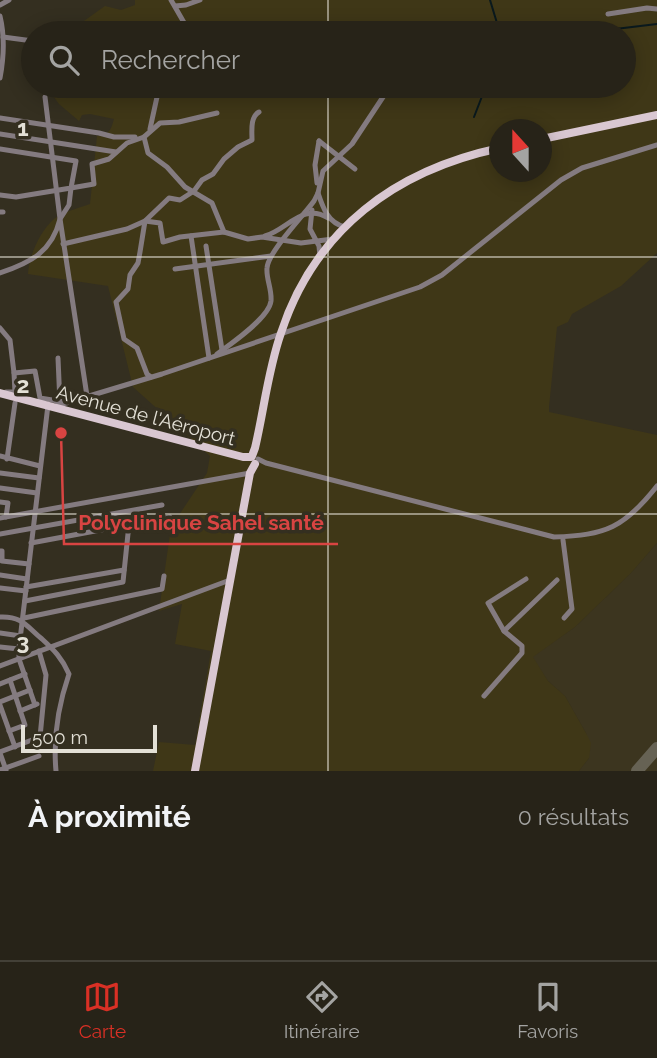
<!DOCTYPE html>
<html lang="fr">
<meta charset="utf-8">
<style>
:root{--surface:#272318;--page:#332f25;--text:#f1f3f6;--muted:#a4a4a2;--line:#434037;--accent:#d93025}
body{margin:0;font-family:Raleway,sans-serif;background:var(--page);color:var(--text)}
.compass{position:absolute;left:489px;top:119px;width:63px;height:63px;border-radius:50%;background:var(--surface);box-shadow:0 4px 18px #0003;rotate:339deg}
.scale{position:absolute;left:21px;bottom:18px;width:136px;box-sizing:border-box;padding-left:7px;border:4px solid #e3e0d6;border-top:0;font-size:19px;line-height:24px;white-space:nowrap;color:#e3e0d6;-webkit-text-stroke:5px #342f20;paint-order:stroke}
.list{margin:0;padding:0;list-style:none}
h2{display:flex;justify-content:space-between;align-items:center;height:91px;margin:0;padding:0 28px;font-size:30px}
h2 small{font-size:23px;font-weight:400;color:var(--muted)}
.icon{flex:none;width:38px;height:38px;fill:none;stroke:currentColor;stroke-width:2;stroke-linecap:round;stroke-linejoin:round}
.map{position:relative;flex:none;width:657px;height:771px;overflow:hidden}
.search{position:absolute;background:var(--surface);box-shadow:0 4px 18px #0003;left:21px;right:21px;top:21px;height:77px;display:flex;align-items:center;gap:18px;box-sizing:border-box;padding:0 24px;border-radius:38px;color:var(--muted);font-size:26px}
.sheet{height:189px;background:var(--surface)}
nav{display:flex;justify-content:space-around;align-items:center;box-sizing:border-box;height:98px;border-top:2px solid var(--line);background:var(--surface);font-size:19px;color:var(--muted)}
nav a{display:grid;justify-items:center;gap:4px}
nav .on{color:var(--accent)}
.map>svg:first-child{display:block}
.built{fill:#3c351f}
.sand{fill:#3f3717;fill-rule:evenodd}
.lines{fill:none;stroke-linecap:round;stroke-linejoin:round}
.stream{stroke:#0a191d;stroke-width:2}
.runway{stroke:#666254;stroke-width:12}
.minor{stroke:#847b80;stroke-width:5}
.major{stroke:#d9c7d1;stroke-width:8}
.grid{fill:none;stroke:#e3e0d6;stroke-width:2;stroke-opacity:0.55}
.labels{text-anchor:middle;stroke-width:7;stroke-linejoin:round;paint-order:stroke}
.street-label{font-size:19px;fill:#e3e0d6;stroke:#342f20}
.grid-label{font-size:23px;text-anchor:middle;font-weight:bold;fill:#e3e0d6;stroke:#342f20;stroke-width:7;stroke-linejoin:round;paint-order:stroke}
.leader{fill:none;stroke:#d84442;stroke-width:2.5}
.callout-dot{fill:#d84442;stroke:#342f20;stroke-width:2.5}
.callout-label{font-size:21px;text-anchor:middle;font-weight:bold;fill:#d84442;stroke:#342f20;stroke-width:7;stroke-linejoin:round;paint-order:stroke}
</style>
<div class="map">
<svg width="657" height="771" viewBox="0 0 657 771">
<rect width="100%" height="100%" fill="#342f20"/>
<path class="built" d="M657 543V771H579L589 758 586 733 565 696 548 681 532 657 575 627 631 573Z"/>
<path class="sand" d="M135 0H657V253L621 286 572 314 568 322 557 327 549 407V412L657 435V543L631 573 575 627 533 657 548 681 565 696 586 733 591 743 589 758 579 771H153L159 742 195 745 211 651 175 644 182 604 159 611 171 527 207 473 210 456 133 387 108 286 28 274C29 256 40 231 54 219 62 212 79 208 90 204L97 136C109 135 111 130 114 119L90 114 82 115 79 121 59 104 46 86H624V33H67L105 6 121 10 135 5ZM500 130H542V172H500Z"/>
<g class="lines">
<g class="stream">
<path d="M490 0 500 33"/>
<path d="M582 33 657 24"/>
<path d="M474 117 486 86"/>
</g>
<path class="runway" d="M637 771 657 748"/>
<g class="minor">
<path d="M171 0 190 33"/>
<path d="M0 5 9 0"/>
<path d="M175 6 186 5 200 0"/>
<path d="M608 14 647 8 657 9"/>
<path d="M0 16C5 37 4 57 0 78"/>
<path d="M3 37 33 41"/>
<path d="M0 118 99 133 114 137H135"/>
<path d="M150 129 157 97 168 86"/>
<path d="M0 134 116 152"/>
<path d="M144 137 148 153 167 167 185 187 212 203 224 232 248 239 262 237 301 243 333 239"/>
<path d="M319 141 355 169"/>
<path d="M0 149 76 161 71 188 16 197 0 195"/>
<path d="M317 183 315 165 319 141"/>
<path d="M318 193C323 208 328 223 345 227"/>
<path d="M312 210 310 229 319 246 320 257"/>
<path d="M0 212H3"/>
<path d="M191 236 209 358"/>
<path d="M265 236C287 230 303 202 328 218"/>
<path d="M63 244 127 229 145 221 160 223 163 242 180 237 224 232"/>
<path d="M206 246 222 350"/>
<path d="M175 269 271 256"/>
<path d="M0 273C30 263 52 252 60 219L45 97"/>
<path d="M0 328 10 340 14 373 35 371 40 398 58 401 60 404 58 358"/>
<path d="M217 354C231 344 269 318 271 301 272 289 266 279 267 268 268 252 304 215 314 201L318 193 323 171 352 144 385 94 386 86"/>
<path d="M151 377 147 374 137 348 124 339 116 302 128 289 130 275 138 263 140 252 145 221 169 198 180 200 194 191 202 180 213 174 224 159 238 147 252 140C252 131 250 117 259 112"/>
<path d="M6 392H15L14 373"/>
<path d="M87 396 60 219 69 205 71 188 94 184 92 164 109 159 127 143 144 137 160 123 179 122 217 113"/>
<path d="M56 406 162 374 420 287 442 275 561 180 582 168 657 145"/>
<path d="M0 456 40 466"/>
<path d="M7 459 15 403"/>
<path d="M258 459 266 463 554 537C606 535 624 528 657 486"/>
<path d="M0 473 39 478"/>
<path d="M0 488 37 493"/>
<path d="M0 502 8 503 6 517"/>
<path d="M0 518 250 473"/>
<path d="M0 534 162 505"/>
<path d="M563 540 572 609 564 618"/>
<path d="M31 543 170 517"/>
<path d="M0 551H2V561L29 564"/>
<path d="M0 575 27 579"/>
<path d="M26 587 124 570"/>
<path d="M0 588 26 591"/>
<path d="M25 601 123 582 129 524"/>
<path d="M0 617C23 616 27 627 42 639 54 650 62 658 69 674 58 706 53 738 56 771"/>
<path d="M24 618 162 589 164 576"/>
<path d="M504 631 488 603 526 579"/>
<path d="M0 633 21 636"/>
<path d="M0 647 19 649"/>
<path d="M0 666 230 580"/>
<path d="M0 684 25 674"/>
<path d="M484 696 522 653V646L504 631 557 580"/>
<path d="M0 702 30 690"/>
<path d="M0 705 15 747"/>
<path d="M35 705 19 659V648L48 405"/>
<path d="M20 711 37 704"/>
<path d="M9 731 25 725 10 680"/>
<path d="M0 752 40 737 46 675 39 651"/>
<path d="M0 753 6 770"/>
<path d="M0 770 39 756"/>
</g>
<g class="major">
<path d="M542 139 657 115"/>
<path d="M0 393 243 457H251"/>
<path d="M252 456 255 448C264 410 268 370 281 333 315 229 396 170 500 148"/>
<path d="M195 771 250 473 255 464"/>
</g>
</g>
<path class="grid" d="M328 0V33M328 86V771M0 257H657M0 514H657"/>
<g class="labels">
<g class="street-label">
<text transform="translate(146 415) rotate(15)" y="7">Avenue de l'Aéroport</text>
</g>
</g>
<g class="grid-label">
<text x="23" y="136">1</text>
<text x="23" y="393">2</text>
<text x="23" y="650">3</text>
</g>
<path class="leader" d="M61 433L64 544H338"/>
<circle class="callout-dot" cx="61" cy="433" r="7"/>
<g class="callout-label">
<text x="201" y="530">Polyclinique Sahel santé</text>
</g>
</svg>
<svg class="compass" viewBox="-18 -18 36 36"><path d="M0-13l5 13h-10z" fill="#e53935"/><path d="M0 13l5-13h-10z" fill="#a4a4a2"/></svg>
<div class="scale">500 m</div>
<div class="search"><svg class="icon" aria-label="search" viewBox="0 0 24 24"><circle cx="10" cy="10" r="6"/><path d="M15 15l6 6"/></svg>Rechercher</div>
</div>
<section class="sheet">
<h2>À proximité<small>0 résultats</small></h2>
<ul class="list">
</ul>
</section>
<nav>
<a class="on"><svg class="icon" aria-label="map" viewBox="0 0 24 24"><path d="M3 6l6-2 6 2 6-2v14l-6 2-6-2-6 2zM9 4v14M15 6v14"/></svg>Carte</a>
<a><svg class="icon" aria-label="directions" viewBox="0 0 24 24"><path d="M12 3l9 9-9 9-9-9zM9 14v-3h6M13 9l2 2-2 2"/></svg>Itinéraire</a>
<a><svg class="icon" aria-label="saved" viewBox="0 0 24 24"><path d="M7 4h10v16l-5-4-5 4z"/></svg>Favoris</a>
</nav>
